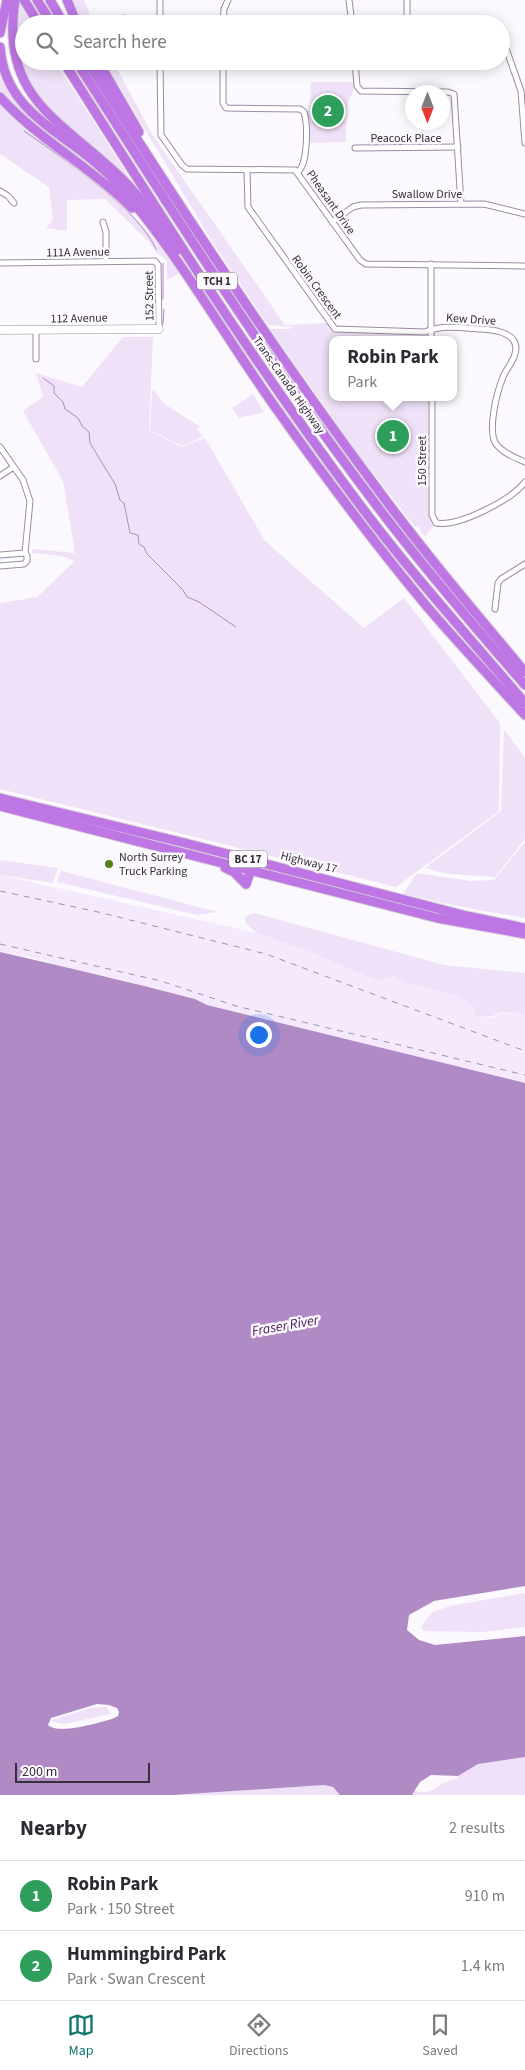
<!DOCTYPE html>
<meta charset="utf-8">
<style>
:root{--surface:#fff;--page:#f2f2f3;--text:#2b2b33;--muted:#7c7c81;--line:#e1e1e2;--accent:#0f766e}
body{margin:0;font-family:"Source Sans 3",sans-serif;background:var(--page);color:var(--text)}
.compass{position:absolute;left:405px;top:85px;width:45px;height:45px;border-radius:50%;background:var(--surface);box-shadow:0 2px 12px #0003;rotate:180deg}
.scale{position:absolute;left:15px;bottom:12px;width:135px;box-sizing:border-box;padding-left:5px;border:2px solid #352f38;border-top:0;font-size:14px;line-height:18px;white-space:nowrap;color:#352f38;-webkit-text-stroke:4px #fcf9fe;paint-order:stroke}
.you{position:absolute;left:258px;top:1034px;width:18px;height:18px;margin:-12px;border:4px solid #fff;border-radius:50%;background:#1a73e8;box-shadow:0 0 0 8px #1a73e833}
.badge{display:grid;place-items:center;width:32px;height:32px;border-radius:50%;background:var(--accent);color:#fff;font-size:16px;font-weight:700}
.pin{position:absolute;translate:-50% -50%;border:2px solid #fff;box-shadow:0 1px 5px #0006}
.popup{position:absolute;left:329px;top:336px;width:128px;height:65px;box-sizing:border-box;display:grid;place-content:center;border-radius:10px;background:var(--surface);filter:drop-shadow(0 1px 4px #0005);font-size:16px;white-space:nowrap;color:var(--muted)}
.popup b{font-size:19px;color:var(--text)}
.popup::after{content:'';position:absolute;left:50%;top:100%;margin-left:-10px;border:10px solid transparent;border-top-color:var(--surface)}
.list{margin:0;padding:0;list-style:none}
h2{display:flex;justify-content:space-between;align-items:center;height:65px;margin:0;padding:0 20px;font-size:21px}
h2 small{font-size:16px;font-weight:400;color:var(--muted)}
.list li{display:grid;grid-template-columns:32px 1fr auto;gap:15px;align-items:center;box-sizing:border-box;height:70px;padding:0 20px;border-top:1px solid var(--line)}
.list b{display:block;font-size:19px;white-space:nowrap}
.list p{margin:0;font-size:16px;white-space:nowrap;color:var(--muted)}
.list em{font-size:16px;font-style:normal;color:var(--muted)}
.icon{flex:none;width:28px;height:28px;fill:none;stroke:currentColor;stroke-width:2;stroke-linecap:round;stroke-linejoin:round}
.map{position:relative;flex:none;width:525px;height:1795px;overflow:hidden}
.search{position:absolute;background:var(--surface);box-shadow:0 2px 12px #0003;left:15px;right:15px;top:15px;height:55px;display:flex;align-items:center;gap:12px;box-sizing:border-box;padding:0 18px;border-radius:28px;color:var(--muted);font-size:19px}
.sheet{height:205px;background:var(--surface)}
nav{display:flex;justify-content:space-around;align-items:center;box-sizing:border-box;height:70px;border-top:1px solid var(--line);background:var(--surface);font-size:14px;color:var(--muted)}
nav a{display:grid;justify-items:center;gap:2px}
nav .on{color:var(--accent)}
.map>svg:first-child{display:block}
.built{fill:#f5e9fd}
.green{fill:#efe2f8}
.water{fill:#af8ac5;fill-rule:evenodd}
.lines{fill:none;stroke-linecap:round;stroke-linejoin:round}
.stream{stroke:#af8ac5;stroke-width:1}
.street-casing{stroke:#9a8ba3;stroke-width:7}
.secondary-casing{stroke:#9a8ba3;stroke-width:9}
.highway-casing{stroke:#d7d5d7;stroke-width:11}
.street{stroke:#fff;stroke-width:5}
.secondary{stroke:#fff;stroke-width:8}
.highway{stroke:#be76e4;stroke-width:9}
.rail{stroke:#9b969d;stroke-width:1;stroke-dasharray:6 6;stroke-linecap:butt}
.poi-dot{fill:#4e8216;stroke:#fcf9fe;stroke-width:2}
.labels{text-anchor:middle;stroke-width:5;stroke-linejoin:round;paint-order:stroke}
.shield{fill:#fcf9fe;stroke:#716c73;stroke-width:1}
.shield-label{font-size:11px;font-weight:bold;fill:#352f38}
.street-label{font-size:12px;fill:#352f38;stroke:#fcf9fe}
.poi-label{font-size:12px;fill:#352f38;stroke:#fcf9fe;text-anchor:start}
.water-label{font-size:14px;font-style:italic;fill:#47175e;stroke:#fcf9fe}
</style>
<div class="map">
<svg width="525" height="1795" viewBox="0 0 525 1795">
<rect width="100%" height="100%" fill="#fcf9fe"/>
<path class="built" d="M0 875 257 933 310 952 378 981 394 976 407 983 460 997 474 1007 475 1014 485 1018H492L507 1011 525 1015V1083L207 1005 195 999 115 978 64 968 40 959 0 952Z"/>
<g class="green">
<path d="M72 0H84L94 24H83Z"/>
<path d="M18 1 32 24H24V61H55L137 190 55 117 14 62Z"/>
<path d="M104 61H113L152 134 285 325 327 323 333 331 338 333 423 335 428 337 429 340H333V397H429L430 518 433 526 425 537 418 526 415 527 357 452 270 329H289L293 327 268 325 213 243Z"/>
<path d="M0 73C14 109 41 127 71 149 86 159 99 171 113 184L111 185 41 131 6 98 0 91Z"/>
<path d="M311 82H354C355 95 350 93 348 104 345 116 347 130 346 142L308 143 307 112 310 110Z"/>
<path d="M0 104C27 134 61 153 92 177 127 205 154 237 179 273L167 280V262L163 257 157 253 148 241 105 199 67 200V231L46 228 53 219 49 187 0 154Z"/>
<path d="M123 337H153L149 430 181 447 205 438 265 541 364 628 404 598 500 723 499 811 396 887 0 789V603L37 597 75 561 62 556 32 553V549L75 553 63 481 23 411 43 397 36 373 82 387Z"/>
<path d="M152 390 155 391 163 403 200 427 197 429 203 437 182 446 150 430Z"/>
<path d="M253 394 264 412 239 418 232 408Z"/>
<path d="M504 729 525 758V839L495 877 448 874 425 868 501 811Z"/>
<path d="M525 842V918L467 908 403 894 417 873 471 881 494 880Z"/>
<path d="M0 860 58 868 53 883 0 875Z"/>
<path d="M61 871 218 912 197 915 57 882Z"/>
<path d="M254 913 444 965 525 973V1015C519 1014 513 1012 508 1012 494 1011 496 1021 475 1015L474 1007 460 997 407 983 394 976 378 981 310 952 257 933 246 924 245 917Z"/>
<path d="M525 1593V1627L482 1632 423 1631 421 1626 433 1612 450 1606Z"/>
<path d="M106 1707 111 1714 64 1724 49 1721 91 1708Z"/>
<path d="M525 1757V1795H412L413 1791C440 1795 433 1783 457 1779L458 1776 478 1764Z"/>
<path d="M324 1785 333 1787 340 1795H173Z"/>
</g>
<path class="water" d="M0 952C65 967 130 982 195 999L207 1005 525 1083V1586L434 1601 409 1615 407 1630 419 1640 435 1645 525 1636V1757L478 1764 458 1776 431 1775 420 1782 412 1795H340L333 1787 324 1785 173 1795H0ZM97 1704 109 1705 117 1708 119 1712 118 1716 112 1719C97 1723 59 1735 48 1725L51 1718Z"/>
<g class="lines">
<g class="stream">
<path d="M24 131C61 157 138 208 156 249"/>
<path d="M163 263V299"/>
<path d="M163 324 164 309"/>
<path d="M43 378 54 386V393L63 402 65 409 78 418 82 426 89 432 90 443 115 484 120 500 124 503 130 533 138 535 139 544 144 547 147 554 183 590 187 597 199 602 236 627"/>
</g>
<defs>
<g id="street">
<path d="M160 0V24"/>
<path d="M349 0 352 24"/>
<path d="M123 18 125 24"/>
<path d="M223 24 224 9 228 0"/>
<path d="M407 24V0"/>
<path d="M501 34 521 91 525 143"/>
<path d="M160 61 161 135 182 165 187 169 295 170 360 260 366 264 525 266"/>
<path d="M223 61V103L226 108 300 109 304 112C308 125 308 163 298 172"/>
<path d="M355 61 357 86 361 91 448 92 454 94 461 204"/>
<path d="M355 148 458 147"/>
<path d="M247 170 248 207 335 329 425 332C443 324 462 328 481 329 498 330 523 334 514 357 511 364 506 370 503 377 497 392 487 430 496 444 503 453 515 458 525 462"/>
<path d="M0 191 8 196 14 203"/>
<path d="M103 222 106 232V261"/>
<path d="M332 222 353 207 361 205 484 204 525 214"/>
<path d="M0 263 155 261 158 265 159 329"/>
<path d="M431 264V340"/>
<path d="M36 330V359"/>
<path d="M432 397V515L436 523C459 527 511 500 525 482"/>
<path d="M0 447 23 480 30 501 25 553 27 556V561L24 564 0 566"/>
<path d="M0 476 12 468"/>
<path d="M0 555 25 553"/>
<path d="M495 609 498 583 501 579 525 564"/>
</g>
<path id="secondary" d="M0 330 159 329"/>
<g id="highway">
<path d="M15 0C0 97 59 119 118 175 141 196 159 225 177 250"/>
<path d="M24 0 39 24"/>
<path d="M37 0 52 24"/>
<path d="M50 0 64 24"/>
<path d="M67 0 77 24"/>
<path d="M0 33 7 0"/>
<path d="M0 47C4 101 43 122 81 151 98 164 115 179 128 196 181 259 225 336 273 404 321 472 371 539 424 603 456 641 491 678 525 715"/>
<path d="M63 61C157 210 251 359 357 501 409 571 468 636 525 703"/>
<path d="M76 61C170 208 263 355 368 494 417 560 471 623 525 685"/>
<path d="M87 61C179 206 273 349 376 487 423 551 474 611 525 672"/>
<path d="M98 61 139 132"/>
<path d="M0 97C39 140 91 167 132 208"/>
<path d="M0 798 181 842 467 916 525 928"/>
<path d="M0 806 437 918 525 934"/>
<path d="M225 868 234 872 246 884"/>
<path d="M246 884 252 867"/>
</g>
</defs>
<use href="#street" class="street-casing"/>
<use href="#secondary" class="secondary-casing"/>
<use href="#highway" class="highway-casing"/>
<use href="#street" class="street"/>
<use href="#secondary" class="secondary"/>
<use href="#highway" class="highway"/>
<g class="rail">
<path d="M0 891 98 912 266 954 525 1051"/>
<path d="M0 944 161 981 236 1006 525 1075"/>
</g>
</g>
<circle class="poi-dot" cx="109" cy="864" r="5"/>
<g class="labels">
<g class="shield">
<rect x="197" y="272.5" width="40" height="17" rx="4"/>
<rect x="229" y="850.5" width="38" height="17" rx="4"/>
</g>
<g class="shield-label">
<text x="217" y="285">TCH 1</text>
<text x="248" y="863">BC 17</text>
</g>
<g class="street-label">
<text x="406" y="142">Peacock Place</text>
<text x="427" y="198">Swallow Drive</text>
<text transform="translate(331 202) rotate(55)" y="4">Pheasant Drive</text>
<text transform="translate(78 252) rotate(-1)" y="4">111A Avenue</text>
<text transform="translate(317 287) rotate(54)" y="4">Robin Crescent</text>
<text transform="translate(149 296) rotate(-91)" y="4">152 Street</text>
<text transform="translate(79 318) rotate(-1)" y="4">112 Avenue</text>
<text transform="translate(471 319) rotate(4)" y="4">Kew Drive</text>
<text transform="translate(289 385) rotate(55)" y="4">Trans-Canada Highway</text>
<text transform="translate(422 461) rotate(-90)" y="4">150 Street</text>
<text transform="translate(309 862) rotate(14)" y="4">Highway 17</text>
</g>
<g class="poi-label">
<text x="119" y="861">North Surrey<tspan x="119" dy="14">Truck Parking</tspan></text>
</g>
<g class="water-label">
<text transform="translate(285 1325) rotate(-10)" y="5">Fraser River</text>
</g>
</g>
</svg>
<svg class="compass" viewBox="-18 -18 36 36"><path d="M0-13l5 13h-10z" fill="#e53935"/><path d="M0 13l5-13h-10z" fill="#7c7c81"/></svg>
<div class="scale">200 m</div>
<div class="you"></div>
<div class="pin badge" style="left:393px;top:436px;background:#2e9e5b">1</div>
<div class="popup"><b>Robin Park</b>Park</div>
<div class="pin badge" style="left:328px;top:111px;background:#2e9e5b">2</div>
<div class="search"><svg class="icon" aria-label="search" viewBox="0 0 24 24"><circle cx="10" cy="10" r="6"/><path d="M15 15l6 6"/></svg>Search here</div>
</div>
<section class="sheet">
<h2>Nearby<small>2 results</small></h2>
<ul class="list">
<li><span class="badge" style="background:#2e9e5b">1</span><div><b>Robin Park</b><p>Park · 150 Street</p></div><em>910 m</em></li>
<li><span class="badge" style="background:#2e9e5b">2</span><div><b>Hummingbird Park</b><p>Park · Swan Crescent</p></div><em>1.4 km</em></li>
</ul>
</section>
<nav>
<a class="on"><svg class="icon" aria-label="map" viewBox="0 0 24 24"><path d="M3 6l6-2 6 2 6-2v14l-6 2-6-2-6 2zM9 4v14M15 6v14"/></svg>Map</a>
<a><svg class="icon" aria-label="directions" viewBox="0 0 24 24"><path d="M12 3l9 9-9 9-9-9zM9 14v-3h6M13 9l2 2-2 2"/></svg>Directions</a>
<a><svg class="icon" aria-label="saved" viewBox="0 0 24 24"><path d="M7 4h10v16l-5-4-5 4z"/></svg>Saved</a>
</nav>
